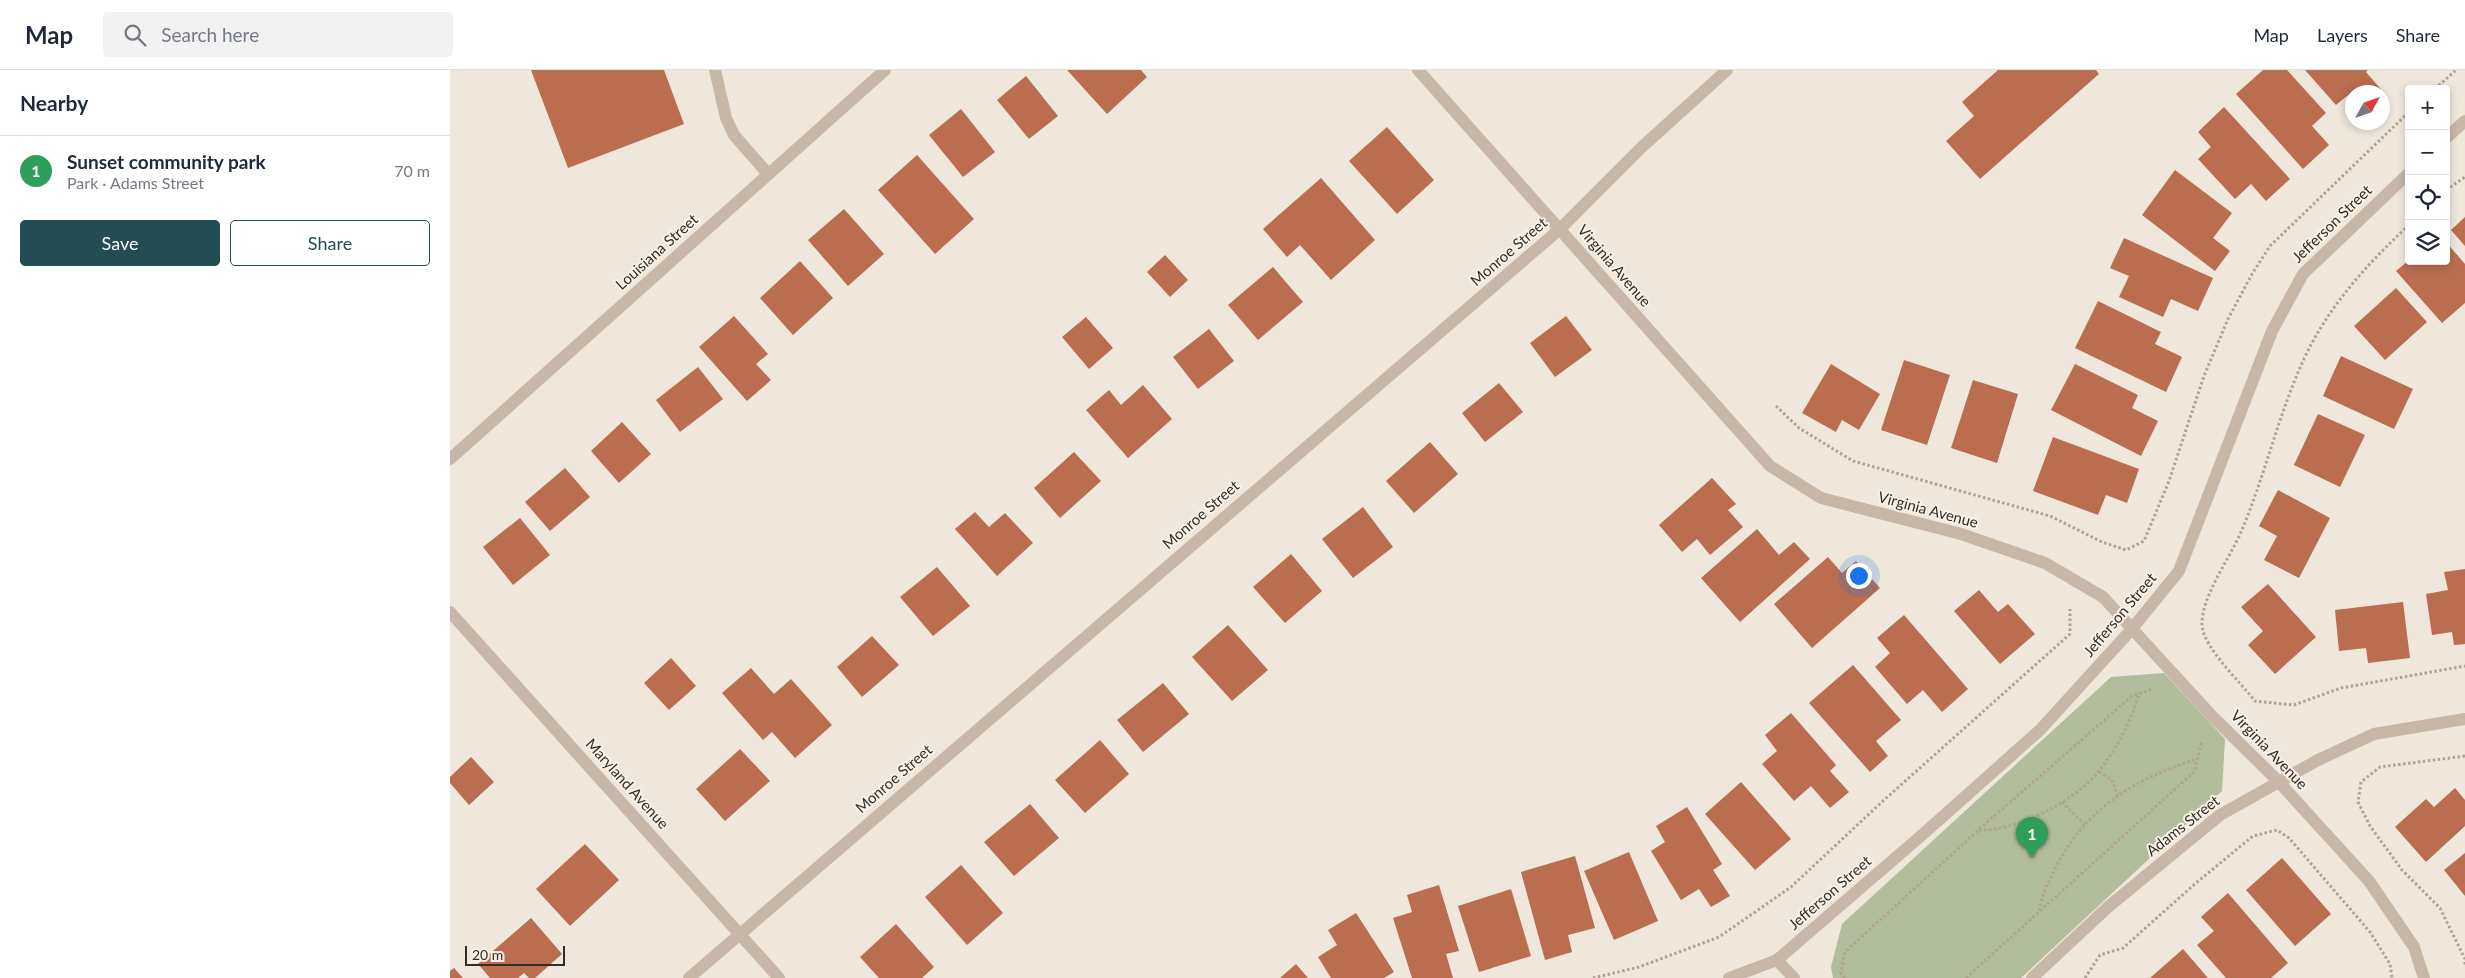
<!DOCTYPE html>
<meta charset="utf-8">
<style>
:root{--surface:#fff;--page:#f2f2f3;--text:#1f2937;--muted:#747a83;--line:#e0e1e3;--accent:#224d52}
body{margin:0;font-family:Lato,sans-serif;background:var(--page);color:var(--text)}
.controls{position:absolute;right:15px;top:15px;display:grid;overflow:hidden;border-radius:5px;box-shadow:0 2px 8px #0003}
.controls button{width:45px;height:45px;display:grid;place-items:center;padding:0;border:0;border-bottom:1px solid var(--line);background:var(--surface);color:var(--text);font:25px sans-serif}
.compass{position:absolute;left:1895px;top:15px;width:45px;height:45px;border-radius:50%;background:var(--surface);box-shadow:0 2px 8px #0003;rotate:50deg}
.scale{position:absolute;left:15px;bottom:12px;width:100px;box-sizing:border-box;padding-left:5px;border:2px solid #342c28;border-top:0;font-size:14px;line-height:18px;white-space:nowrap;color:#342c28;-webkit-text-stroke:4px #f7f1e8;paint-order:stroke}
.you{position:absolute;left:1408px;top:505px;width:18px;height:18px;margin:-12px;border:4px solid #fff;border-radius:50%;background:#1a73e8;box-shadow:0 0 0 8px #1a73e833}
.badge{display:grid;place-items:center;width:32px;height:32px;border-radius:50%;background:var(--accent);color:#fff;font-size:16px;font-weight:700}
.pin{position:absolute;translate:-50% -41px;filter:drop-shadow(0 1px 2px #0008)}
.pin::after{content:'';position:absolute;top:26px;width:18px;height:15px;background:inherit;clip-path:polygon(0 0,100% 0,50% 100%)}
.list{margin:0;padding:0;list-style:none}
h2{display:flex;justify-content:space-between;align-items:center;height:65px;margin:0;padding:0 20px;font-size:21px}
h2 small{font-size:16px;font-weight:400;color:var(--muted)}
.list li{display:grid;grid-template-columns:32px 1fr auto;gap:15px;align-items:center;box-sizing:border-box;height:70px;padding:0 20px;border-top:1px solid var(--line)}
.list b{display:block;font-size:19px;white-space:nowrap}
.list p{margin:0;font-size:16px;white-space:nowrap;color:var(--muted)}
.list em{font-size:16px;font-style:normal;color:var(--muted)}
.actions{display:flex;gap:10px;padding:15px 20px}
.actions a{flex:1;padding:11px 0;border:1px solid var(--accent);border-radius:5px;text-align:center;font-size:18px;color:var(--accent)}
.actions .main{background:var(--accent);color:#fff}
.icon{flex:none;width:28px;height:28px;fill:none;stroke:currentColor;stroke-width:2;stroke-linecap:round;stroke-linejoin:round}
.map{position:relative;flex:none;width:2015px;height:908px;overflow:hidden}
header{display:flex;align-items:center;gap:30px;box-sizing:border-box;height:70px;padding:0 25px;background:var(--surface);border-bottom:1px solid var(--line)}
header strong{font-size:24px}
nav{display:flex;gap:28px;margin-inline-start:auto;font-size:18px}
.search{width:350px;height:45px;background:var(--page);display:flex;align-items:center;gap:12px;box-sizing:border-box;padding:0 18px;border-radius:5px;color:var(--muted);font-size:19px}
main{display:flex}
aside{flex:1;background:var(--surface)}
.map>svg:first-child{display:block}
.green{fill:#b1bd9d}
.building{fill:#ba6d4f}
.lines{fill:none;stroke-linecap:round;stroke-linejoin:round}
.path{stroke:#b2a293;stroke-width:3;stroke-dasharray:2.5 2.5;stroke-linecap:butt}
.service{stroke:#c6b7a9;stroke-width:12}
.minor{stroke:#c6b7a9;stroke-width:12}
.labels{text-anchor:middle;stroke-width:4;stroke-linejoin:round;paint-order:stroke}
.street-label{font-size:15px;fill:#342c28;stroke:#f7f1e8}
</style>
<header>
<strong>Map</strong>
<div class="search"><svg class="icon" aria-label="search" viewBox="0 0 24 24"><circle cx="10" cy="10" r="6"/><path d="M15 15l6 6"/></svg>Search here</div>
<nav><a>Map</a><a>Layers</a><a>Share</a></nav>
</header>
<main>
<aside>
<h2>Nearby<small></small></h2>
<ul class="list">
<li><span class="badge" style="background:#2e9e5b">1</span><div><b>Sunset community park</b><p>Park · Adams Street</p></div><em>70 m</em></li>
</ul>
<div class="actions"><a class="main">Save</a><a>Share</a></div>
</aside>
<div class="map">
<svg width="2015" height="908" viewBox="0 0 2015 908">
<rect width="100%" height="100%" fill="#efe7dc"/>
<path class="green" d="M1714 603 1775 669 1772 721 1571 908H1383L1381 897 1392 854 1661 607Z"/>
<g class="building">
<path d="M81 0H214L234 54 118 98Z"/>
<path d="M617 0H691L697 7 657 44Z"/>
<path d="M1548 0H1646L1649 4 1530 109 1496 71 1524 46 1512 32Z"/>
<path d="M1813 0H1837L1876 43 1862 56 1879 75 1853 99 1786 24Z"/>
<path d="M1855 0H1918L1916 2 1935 24 1932 26V22L1903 21 1886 35Z"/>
<path d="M576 6 608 46 579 69 547 30Z"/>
<path d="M1774 37 1840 109 1816 131 1801 114 1785 129 1748 89 1761 77 1748 62Z"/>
<path d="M511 39 545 82 513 107 479 65Z"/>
<path d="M937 57 984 110 947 144 899 91Z"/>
<path d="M467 85 524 149 485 184 428 120Z"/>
<path d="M1725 100 1782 143 1763 168 1780 181 1765 201 1692 145Z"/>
<path d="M871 108 925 170 881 210 850 175 837 187 813 159Z"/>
<path d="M394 139 434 184 398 216 358 170Z"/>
<path d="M2015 147V176L2001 160Z"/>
<path d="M1674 168 1763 208 1748 241 1721 229 1713 247 1669 227 1679 206 1660 198Z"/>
<path d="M1996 172 2015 194V233L1992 253 1946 201 1958 191H1996Z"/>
<path d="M715 185 738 210 720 227 697 202Z"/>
<path d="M350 191 383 228 343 265 310 228Z"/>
<path d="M823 197 853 232 808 270 778 235Z"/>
<path d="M1946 218 1977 252 1935 290 1904 256Z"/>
<path d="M1648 231 1711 262 1705 274 1732 287 1716 322 1625 278Z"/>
<path d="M284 246 318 284 306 294 321 310 297 331 249 277Z"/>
<path d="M1116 246 1142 280 1105 307 1080 273Z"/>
<path d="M636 247 663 278 639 299 612 267Z"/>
<path d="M759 259 784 291 748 319 723 287Z"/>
<path d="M1891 286 1963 319 1944 359 1873 326Z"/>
<path d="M1454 290 1500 305 1477 375 1431 360Z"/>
<path d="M1381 294 1430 324 1409 360 1392 350 1386 362 1352 343Z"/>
<path d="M1625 294 1688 325 1682 338 1708 351 1691 386 1601 340Z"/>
<path d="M248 297 273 329 230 362 206 330Z"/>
<path d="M1523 310 1568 324 1547 393 1501 378Z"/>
<path d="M1049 313 1073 342 1035 372 1012 343Z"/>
<path d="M693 315 722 349 678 388 636 340 659 320 671 335Z"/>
<path d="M1868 344 1915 365 1890 417 1844 395Z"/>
<path d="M172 352 201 384 169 413 141 381Z"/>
<path d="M1603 367 1689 399 1677 433 1656 425 1648 445 1583 421Z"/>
<path d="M980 372 1008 404 964 443 936 411Z"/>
<path d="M624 382 651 411 610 448 584 418Z"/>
<path d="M115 398 140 427 100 461 75 432Z"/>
<path d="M1262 408 1286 434 1278 440 1293 457 1260 485 1247 469 1232 482 1209 455Z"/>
<path d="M1828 420 1880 448 1849 508 1814 490 1827 466 1809 456Z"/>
<path d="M913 437 943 477 903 508 872 469Z"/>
<path d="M525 442 539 457 555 443 583 473 547 506 505 459Z"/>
<path d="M70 448 100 485 63 515 33 477Z"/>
<path d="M1307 459 1329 485 1344 472 1360 489 1290 552 1251 508Z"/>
<path d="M841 484 872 521 835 553 803 517Z"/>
<path d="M1378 487 1392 503 1406 491 1430 518 1362 578 1324 534Z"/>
<path d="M487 497 520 536 483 566 450 527Z"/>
<path d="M2015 499V574L2004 575 2002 562 1982 565 1976 524 1998 520 1994 502Z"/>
<path d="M1818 514 1866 567 1825 604 1798 575 1813 561 1791 537Z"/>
<path d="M1529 520 1548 542 1558 534 1585 564 1550 594 1504 541Z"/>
<path d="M1953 532 1960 588 1918 593 1916 578 1889 581 1885 540Z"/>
<path d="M1454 545 1518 619 1492 642 1473 620 1457 634 1425 597 1440 583 1427 568Z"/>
<path d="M778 555 818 600 782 631 742 587Z"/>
<path d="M422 566 449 595 412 627 387 597Z"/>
<path d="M221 588 246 616 219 640 194 613Z"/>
<path d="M1403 595 1451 650 1426 671 1438 686 1420 702 1359 633Z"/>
<path d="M301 598 324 624 341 609 382 655 345 688 322 662 313 670 272 623Z"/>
<path d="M713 613 739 644 693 682 667 650Z"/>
<path d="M1341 643 1386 695 1380 701 1399 722 1380 738 1361 716 1344 731 1312 694 1327 681 1315 665Z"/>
<path d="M650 670 679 704 635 743 605 710Z"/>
<path d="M290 679 320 711 275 751 246 719Z"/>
<path d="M21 687 44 712 19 735 0 713V707Z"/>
<path d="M1291 712 1341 769 1305 800 1255 744Z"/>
<path d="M2005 718 2015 730V756L1976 792 1945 757 1976 729 1984 737Z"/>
<path d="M580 734 609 768 564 806 534 772Z"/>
<path d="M1237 737 1272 794 1263 800 1280 826 1261 837 1249 819 1231 830 1201 781 1215 772 1206 756Z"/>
<path d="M135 774 169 810 120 856 86 819Z"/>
<path d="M1179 782 1208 851 1164 870 1134 801Z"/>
<path d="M2015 783V826L1994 800Z"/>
<path d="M1125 786 1145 858 1118 865 1122 882 1095 890 1071 802Z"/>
<path d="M1832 788 1881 844 1845 876 1796 820Z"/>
<path d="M511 795 553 843 517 875 475 827Z"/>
<path d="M989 815 1009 881 996 884 1003 908H962L943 848 962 842 957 825Z"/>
<path d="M1061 819 1081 886 1029 902 1008 836Z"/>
<path d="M1778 823 1838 893 1821 908H1776L1747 875 1764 861 1751 847Z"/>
<path d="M906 843 944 902 934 908H881L868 887 887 875 878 860Z"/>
<path d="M81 848 112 884 85 908H79L74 903 68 908H40L28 894Z"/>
<path d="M446 854 484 897 472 908H429L410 887Z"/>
<path d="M1733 879 1758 908H1700Z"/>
<path d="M846 894 858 908H830Z"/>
<path d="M4 898 13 908H0V901Z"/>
</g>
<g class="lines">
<g class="path">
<path d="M1985 19 2006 0"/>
<path d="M1996 120 2015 107"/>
<path d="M1959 155C1917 194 1877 238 1853 291 1828 346 1815 406 1791 462 1780 488 1751 527 1752 555 1753 577 1791 613 1805 631L1844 635 1891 618 2015 596"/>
<path d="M1326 336 1349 358 1403 391 1600 446 1652 472 1676 480 1694 471 1719 411 1754 306 1778 249 1802 204 1820 176 1959 42"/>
<path d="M2015 686 1930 697 1911 712 1908 732 1920 756 1952 800 1990 838 2015 889V897"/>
<path d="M1649 702 1661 709 1668 725"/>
<path d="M1612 732 1635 755"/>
<path d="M1529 760C1568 761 1625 731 1649 701 1668 677 1681 651 1689 623"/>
<path d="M1589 841C1592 824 1599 811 1607 795 1639 736 1685 709 1747 689"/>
<path d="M1143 908 1189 897 1269 867 1341 817 1434 730 1620 564V539"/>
<path d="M1395 908 1391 903 1395 882 1535 754 1682 626 1703 619"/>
<path d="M1516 908 1744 702 1752 671"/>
<path d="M1635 908 1650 885 1673 878 1746 813 1803 766 1827 760 1839 768 1920 862 1940 894 1942 908"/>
</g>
<path class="service" d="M265 0 276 48 284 65 318 104"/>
<g class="minor">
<path d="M968 0 1320 396 1371 428 1511 464 1595 493 1653 527 1762 646 1828 711 1919 811 1964 877 1974 908"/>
<path d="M1996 68 2015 51"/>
<path d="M0 389 435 0"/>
<path d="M0 542 329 908"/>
<path d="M1327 890 1344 908"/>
<path d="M239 908 1110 159 1192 77 1277 0"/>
<path d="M1279 908 1327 890 1472 765 1590 660 1681 560 1729 501 1822 261 1853 204 1959 103"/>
<path d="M1582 908 1658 837 1770 745 1868 690 1924 664 2015 649"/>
</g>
</g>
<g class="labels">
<g class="street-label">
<text transform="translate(1882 154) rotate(-44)" y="5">Jefferson Street</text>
<text transform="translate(207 182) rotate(-42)" y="5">Louisiana Street</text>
<text transform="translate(1059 182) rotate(-41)" y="5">Monroe Street</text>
<text transform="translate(1164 196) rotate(49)" y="5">Virginia Avenue</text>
<text transform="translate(1478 440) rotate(15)" y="5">Virginia Avenue</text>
<text transform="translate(751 445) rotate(-41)" y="5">Monroe Street</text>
<text transform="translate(1670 545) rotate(-50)" y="5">Jefferson Street</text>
<text transform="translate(1819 680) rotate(46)" y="5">Virginia Avenue</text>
<text transform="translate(444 709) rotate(-41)" y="5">Monroe Street</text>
<text transform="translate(177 714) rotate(48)" y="5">Maryland Avenue</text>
<text transform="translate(1733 756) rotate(-38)" y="5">Adams Street</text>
<text transform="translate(1380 823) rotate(-41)" y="5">Jefferson Street</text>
</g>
</g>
</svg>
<div class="controls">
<button>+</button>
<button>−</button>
<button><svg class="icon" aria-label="locate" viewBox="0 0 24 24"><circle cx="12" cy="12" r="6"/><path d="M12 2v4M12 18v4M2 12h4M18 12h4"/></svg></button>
<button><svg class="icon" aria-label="layers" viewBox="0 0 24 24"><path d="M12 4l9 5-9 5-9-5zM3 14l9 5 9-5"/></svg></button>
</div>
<svg class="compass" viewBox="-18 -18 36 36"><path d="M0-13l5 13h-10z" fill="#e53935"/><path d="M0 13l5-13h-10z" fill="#747a83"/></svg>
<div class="scale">20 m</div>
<div class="you"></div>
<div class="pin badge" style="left:1582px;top:788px;background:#2e9e5b">1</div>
</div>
</main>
